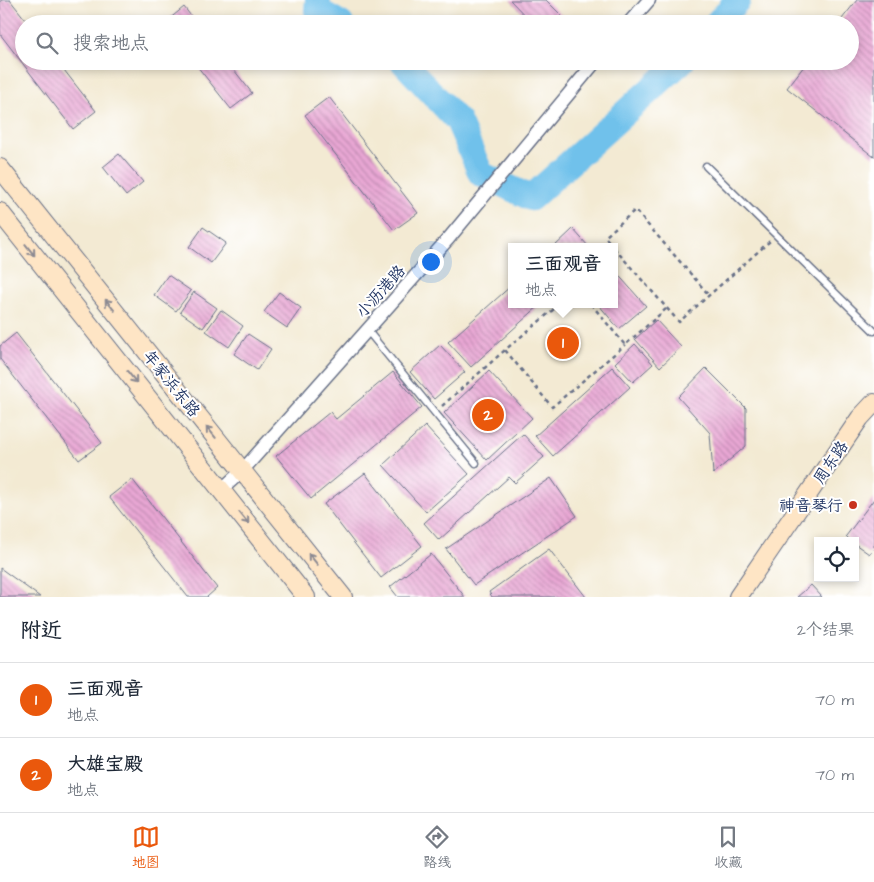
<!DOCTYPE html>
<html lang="zh">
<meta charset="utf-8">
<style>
:root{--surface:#fff;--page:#f6f6f7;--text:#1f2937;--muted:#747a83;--line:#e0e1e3;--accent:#ea580c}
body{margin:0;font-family:"Architects Daughter","LXGW WenKai TC",sans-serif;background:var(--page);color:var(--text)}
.controls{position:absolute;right:15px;bottom:15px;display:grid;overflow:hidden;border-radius:0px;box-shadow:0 2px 8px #0003}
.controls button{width:45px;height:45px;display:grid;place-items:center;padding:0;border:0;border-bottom:1px solid var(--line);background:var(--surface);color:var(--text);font:25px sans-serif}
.you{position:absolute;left:430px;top:261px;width:18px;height:18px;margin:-12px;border:4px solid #fff;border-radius:50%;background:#1a73e8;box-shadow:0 0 0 8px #1a73e833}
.badge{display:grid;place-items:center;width:32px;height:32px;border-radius:50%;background:var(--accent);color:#fff;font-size:16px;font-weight:700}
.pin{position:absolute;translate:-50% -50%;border:2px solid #fff;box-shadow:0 1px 5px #0006}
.popup{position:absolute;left:508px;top:243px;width:110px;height:65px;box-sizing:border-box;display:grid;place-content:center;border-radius:0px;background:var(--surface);filter:drop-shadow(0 1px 4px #0005);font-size:16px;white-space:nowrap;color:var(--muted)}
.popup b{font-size:19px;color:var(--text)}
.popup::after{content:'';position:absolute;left:50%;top:100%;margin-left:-10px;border:10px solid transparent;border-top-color:var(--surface)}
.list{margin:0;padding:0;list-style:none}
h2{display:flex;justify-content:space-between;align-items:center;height:65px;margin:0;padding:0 20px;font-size:21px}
h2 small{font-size:16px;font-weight:400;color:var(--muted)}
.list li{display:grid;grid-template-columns:32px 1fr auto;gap:15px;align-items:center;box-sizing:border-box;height:75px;padding:0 20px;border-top:1px solid var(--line)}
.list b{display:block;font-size:19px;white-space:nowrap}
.list p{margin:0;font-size:16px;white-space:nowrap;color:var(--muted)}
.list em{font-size:16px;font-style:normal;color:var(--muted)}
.icon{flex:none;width:28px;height:28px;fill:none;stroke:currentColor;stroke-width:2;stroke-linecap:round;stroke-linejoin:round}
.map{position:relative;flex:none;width:874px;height:597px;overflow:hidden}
.search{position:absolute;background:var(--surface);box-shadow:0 2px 8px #0003;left:15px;right:15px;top:15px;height:55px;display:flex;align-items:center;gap:12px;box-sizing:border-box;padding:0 18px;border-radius:28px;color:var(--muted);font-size:19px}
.sheet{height:215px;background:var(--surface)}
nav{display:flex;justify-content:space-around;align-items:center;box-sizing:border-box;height:70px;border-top:1px solid var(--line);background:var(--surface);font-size:14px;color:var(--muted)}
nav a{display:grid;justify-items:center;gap:2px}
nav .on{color:var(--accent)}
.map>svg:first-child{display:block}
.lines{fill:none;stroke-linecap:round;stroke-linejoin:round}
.river{stroke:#6fc1eb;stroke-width:26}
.building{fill:url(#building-back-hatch)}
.lane-casing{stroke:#677087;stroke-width:9}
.street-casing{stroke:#677087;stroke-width:15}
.secondary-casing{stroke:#677087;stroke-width:20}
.path{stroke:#677087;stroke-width:2.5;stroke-dasharray:4 4;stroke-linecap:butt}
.lane{stroke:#fff;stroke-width:6}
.street{stroke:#fff;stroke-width:12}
.secondary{stroke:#fee5c5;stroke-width:18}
.oneway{stroke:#8c8a92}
.poi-dot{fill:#c8321e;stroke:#fff;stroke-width:2}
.labels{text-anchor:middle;stroke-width:4;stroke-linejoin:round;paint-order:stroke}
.street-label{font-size:16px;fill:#1b2f5e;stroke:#fff}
.poi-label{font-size:16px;fill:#1b2f5e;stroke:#fff;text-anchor:end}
</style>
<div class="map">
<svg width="874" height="597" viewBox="0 0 874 597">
<defs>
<pattern id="building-back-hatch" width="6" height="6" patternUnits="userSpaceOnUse" patternTransform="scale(1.25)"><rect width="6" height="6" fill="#e9a7d4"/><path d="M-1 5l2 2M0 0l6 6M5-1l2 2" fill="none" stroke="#bc88af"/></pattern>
</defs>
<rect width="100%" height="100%" fill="#fff"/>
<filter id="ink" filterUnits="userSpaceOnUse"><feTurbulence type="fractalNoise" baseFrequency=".02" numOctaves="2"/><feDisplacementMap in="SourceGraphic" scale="10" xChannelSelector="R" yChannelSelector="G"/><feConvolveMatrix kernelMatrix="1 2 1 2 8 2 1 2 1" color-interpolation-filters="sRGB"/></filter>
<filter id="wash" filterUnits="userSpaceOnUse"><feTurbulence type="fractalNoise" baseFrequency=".0096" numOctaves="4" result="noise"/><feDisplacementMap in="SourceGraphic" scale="20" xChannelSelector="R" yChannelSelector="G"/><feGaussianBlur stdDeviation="1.12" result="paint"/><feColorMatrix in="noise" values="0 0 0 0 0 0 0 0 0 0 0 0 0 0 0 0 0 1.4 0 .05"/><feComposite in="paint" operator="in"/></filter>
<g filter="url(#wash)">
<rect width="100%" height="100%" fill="#f3ead3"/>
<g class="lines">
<g class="river">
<path d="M318 0 317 10 341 24"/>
<path d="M716 24 738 0"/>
<path d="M402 61 458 121 481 174 531 198 682 61"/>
</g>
</g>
<g id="blocks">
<g class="building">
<path d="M2 0H10L29 24H24V61H57L96 111 73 129 0 34V1Z"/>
<path d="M510 0H546L562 16 554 24H533Z"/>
<path d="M857 0H874V157L787 88 808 61H850V24H838Z"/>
<path d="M184 7 197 24H163Z"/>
<path d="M193 61H227L252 93 231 109Z"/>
<path d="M329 97 418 213 394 230 305 115Z"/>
<path d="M119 154 143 182 126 196 103 167Z"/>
<path d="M203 227 226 243 211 263 189 247Z"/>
<path d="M573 229 589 247H554Z"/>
<path d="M614 270 646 306 619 329 598 304H614Z"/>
<path d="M168 275 191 291 176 311 154 295Z"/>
<path d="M512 285V304H541L471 367 448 342Z"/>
<path d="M194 292 217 308 203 328 180 312Z"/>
<path d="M279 292 301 308 287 328 264 312Z"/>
<path d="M221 310 243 326 229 347 206 331Z"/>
<path d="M656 320 681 347 660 367 635 339Z"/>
<path d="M16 333 102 443 79 460 0 359V346Z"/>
<path d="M248 334 271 349 257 370 234 354Z"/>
<path d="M635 344 653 364 633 382 615 363Z"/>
<path d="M440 345 465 372 434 399 410 372Z"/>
<path d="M612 367 630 387 553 456 535 436Z"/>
<path d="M706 368 746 408V446L713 474 710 433 678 397Z"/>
<path d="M489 371 532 418 487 460 444 413Z"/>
<path d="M393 372 422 407 311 499 276 456 330 412 336 419Z"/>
<path d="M425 426 469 474 426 512 383 465Z"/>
<path d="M523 434 544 457 515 483 509 477 439 540 424 523Z"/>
<path d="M365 473 422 546 381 578 324 504Z"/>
<path d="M551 478 577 516 474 585 446 549Z"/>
<path d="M132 479 217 588 207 597H188L109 497Z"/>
<path d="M874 499V548L869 554 855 544V541H851L846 536Z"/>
<path d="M549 549 586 597H492L489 592Z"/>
<path d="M431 554 465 597H398L390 587Z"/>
<path d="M0 568 40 597H0Z"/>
<path d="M811 585 822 597H797Z"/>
</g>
</g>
</g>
<g filter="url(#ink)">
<use href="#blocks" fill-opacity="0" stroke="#677087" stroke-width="1"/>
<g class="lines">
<defs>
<g id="lane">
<path d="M706 166 874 331"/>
<path d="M367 330 476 463"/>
</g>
<g id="street">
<path d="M628 24 649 0"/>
<path d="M221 490 242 471 449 238 596 61"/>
</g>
<g id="secondary">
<path d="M0 168 343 597"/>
<path d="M0 212 306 597"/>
<path d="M738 597 860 418 874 403"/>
</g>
</defs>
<use href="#lane" class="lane-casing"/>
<use href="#street" class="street-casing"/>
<use href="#secondary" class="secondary-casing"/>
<g class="path">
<path d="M614 247 605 237 635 210 709 295"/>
<path d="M614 248 679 322 770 241"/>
<path d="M614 258 619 254"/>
<path d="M560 304 505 350 552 407 625 345"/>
<path d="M591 304 625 345 667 308"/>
<path d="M442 406 505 350"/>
</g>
<use href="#lane" class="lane"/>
<use href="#street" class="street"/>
<use href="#secondary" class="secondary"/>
</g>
<defs><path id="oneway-shaft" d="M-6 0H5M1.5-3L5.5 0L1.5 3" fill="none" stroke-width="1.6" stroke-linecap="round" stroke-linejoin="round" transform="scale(1.25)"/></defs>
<g class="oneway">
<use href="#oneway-shaft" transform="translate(30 250) rotate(51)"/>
<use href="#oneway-shaft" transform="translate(110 305) rotate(-129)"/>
<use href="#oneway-shaft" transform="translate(132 377) rotate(51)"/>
<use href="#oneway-shaft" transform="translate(211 432) rotate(-129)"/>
<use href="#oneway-shaft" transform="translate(244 518) rotate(51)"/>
<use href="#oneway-shaft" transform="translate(313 559) rotate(-129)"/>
</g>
</g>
<circle class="poi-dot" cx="853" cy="505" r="5"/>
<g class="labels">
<g class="street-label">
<text transform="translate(380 291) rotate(-48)" y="6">小沥港路</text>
<text transform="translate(172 383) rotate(51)" y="6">年家浜东路</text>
<text transform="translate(830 462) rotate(-56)" y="6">周东路</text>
</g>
<g class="poi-label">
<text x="843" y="511">神音琴行</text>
</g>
</g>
</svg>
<div class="controls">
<button><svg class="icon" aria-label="locate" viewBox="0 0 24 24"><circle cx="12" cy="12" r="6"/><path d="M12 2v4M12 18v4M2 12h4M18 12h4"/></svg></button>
</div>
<div class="you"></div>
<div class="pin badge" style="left:563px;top:343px">1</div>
<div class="popup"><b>三面观音</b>地点</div>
<div class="pin badge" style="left:488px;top:415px">2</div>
<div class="search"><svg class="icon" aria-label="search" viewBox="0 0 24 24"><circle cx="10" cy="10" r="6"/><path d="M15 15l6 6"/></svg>搜索地点</div>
</div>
<section class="sheet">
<h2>附近<small>2个结果</small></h2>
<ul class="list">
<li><span class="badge">1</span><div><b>三面观音</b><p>地点</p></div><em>70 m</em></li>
<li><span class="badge">2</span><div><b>大雄宝殿</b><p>地点</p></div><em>70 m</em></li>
</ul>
</section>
<nav>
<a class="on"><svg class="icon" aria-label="map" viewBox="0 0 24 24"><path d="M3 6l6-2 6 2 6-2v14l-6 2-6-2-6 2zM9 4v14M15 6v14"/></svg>地图</a>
<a><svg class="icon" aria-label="directions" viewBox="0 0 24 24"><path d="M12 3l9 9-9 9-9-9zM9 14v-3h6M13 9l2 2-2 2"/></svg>路线</a>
<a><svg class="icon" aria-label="saved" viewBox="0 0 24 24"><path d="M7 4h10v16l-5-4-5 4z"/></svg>收藏</a>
</nav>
